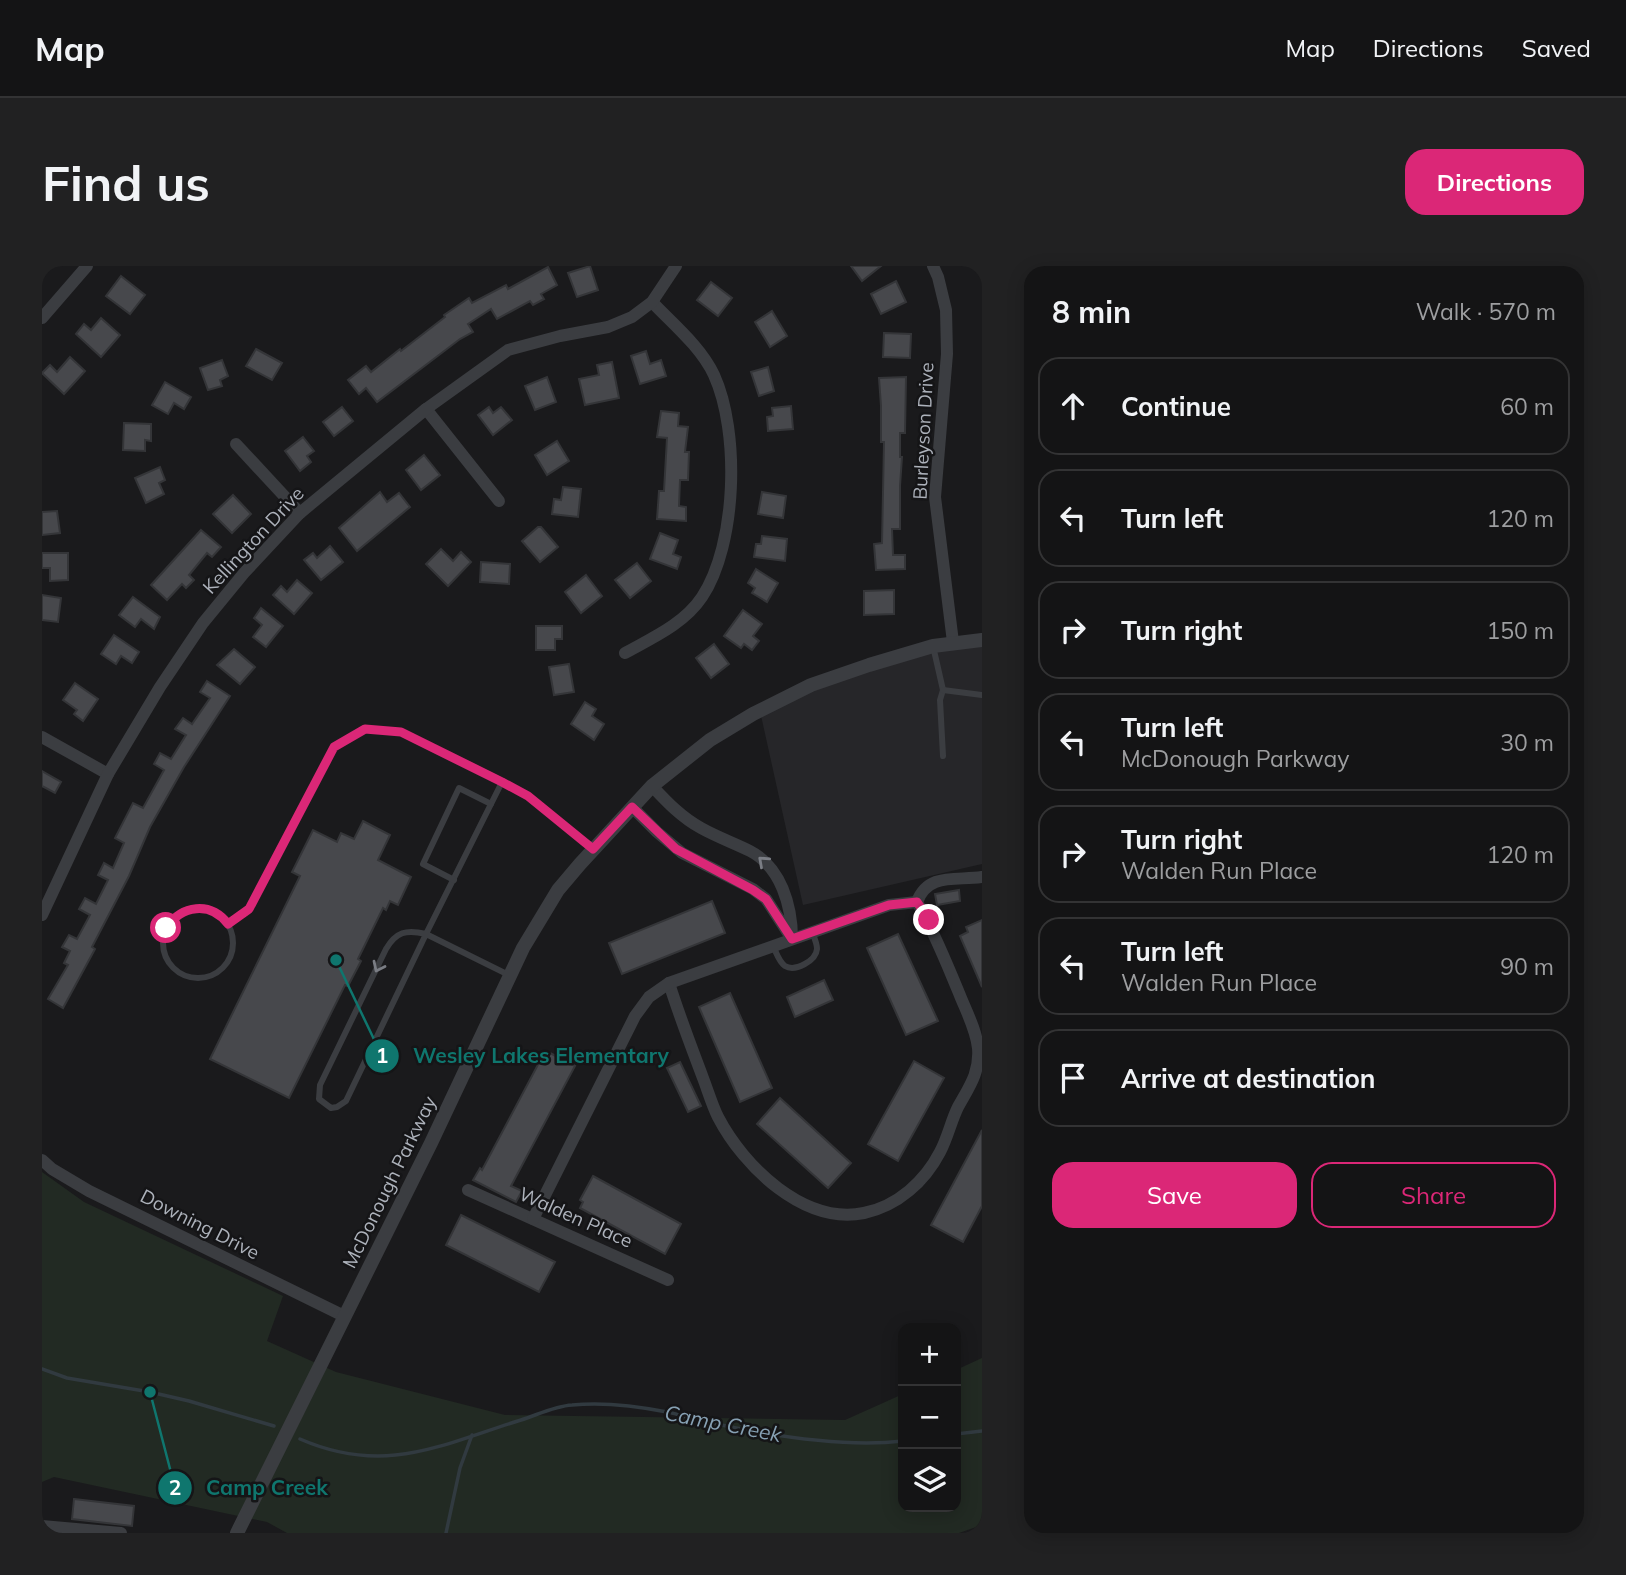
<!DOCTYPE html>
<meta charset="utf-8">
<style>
:root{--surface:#141415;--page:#212122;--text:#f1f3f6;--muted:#9d9ea0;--line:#333334;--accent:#db2777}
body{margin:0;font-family:Mulish,sans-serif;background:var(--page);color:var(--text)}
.controls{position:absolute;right:21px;bottom:21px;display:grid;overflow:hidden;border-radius:14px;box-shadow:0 4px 18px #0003}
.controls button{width:63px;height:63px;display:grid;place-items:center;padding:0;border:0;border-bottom:2px solid var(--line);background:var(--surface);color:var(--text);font:35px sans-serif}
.stop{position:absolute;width:21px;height:21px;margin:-16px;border:5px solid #db2777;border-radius:50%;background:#fff}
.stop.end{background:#db2777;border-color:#fff;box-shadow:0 2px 7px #0008}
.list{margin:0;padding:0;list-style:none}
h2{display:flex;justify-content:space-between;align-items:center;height:91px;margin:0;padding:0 28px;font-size:30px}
h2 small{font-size:23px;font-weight:400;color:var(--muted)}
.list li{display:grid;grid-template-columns:46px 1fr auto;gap:21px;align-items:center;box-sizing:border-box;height:98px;margin:0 14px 14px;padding:0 14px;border:2px solid var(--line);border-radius:21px}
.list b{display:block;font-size:26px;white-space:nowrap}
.list p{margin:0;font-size:23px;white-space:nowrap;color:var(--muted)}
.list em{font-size:23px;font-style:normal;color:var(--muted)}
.actions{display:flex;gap:14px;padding:21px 28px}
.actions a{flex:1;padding:16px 0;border:2px solid var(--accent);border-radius:21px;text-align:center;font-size:24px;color:var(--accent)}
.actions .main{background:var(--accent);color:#fff}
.icon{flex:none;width:38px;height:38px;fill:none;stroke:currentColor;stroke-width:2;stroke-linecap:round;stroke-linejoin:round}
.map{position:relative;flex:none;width:940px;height:1267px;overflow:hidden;border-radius:21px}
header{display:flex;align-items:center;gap:42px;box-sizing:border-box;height:98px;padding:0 35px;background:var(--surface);border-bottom:2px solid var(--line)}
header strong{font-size:33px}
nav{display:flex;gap:38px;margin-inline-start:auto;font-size:24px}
.intro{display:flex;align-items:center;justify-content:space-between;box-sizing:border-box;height:168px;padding:0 42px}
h1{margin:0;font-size:49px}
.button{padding:18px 32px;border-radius:21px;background:var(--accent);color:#fff;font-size:24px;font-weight:700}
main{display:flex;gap:42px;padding:0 42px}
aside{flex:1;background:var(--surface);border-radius:21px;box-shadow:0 4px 18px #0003}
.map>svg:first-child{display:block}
.built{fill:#262629}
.green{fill:#222a23}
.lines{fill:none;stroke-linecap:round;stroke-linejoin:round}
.stream{stroke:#313a40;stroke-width:3.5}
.building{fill:#47484c;stroke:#343538;stroke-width:2}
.service{stroke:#3b3d41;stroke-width:6}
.minor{stroke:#3b3d41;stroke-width:12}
.tertiary{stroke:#3b3d41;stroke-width:14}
.oneway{stroke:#7a7d84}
.route{stroke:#db2777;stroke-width:9}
.labels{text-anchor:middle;stroke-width:5;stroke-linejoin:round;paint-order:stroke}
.street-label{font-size:19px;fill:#adb2bb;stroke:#151517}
.water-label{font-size:21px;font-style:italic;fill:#87a1b4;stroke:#151517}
.leader{fill:none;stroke:#0f766e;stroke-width:2.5}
.callout-dot{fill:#0f766e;stroke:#151517;stroke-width:2.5}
.mark-label{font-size:21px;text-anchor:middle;font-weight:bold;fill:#fff}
.callout-label{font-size:21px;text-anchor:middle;font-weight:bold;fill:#0f766e;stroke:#151517;stroke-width:5;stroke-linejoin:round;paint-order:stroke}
</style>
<header>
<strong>Map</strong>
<nav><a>Map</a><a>Directions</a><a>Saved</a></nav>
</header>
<div class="intro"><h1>Find us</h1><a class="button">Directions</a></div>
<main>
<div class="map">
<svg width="940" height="1267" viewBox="0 0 940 1267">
<rect width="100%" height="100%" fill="#1a1a1c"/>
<path class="built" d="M940 374V598L761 639 718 445 781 412Z"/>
<path class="green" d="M0 906 42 936 241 1030 225 1075 294 1106 463 1149 803 1154 861 1128V1241H914V1104L940 1092V1259L917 1267H245L225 1256 12 1211 0 1216Z"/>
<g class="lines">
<g class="stream">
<path d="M0 1103 25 1112 108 1126 147 1135 232 1160"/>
<path d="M914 1168 940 1165"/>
<path d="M258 1173C343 1210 398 1179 479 1154 495 1149 513 1140 530 1139 560 1136 595 1140 625 1146 637 1148 649 1153 661 1155 723 1169 798 1182 861 1175"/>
<path d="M404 1267 418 1202 430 1169"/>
</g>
</g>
<g class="building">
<path d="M548 0 556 24 535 31 526 7Z"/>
<path d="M809 0H839L820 15Z"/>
<path d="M506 1 515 19 499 28 502 33 491 39 488 35 455 53 449 43 426 58 431 66 418 73 335 136 324 122 317 128 306 114 324 100 329 106 358 83 359 85 403 51 402 49 427 32 430 37 464 19 466 23Z"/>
<path d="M79 10 103 29 88 48 64 30Z"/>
<path d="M854 15 864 36 839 48 829 28Z"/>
<path d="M669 16 690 32 676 50 655 34Z"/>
<path d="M730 45 745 70 728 81 713 56Z"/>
<path d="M59 52 78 69 59 91 34 68 42 58 49 64Z"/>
<path d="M842 67 869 68 868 92 841 91Z"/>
<path d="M214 83 240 97 230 114 204 100Z"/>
<path d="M604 85 608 98 619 94 624 110 598 118 589 90Z"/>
<path d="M28 91 43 105 22 128 0 107 8 99 15 106Z"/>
<path d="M180 94 186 110 178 114 180 120 166 124 158 102Z"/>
<path d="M570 96 577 132 543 139 537 113 557 109 555 99Z"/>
<path d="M726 101 732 125 717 130 709 106Z"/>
<path d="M505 111 514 136 493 144 483 120Z"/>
<path d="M864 111 863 167H858V191H860L858 220V263H850L851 289H863V303L834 304 832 278 840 277 842 176H839V140L837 112Z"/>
<path d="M123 116 149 131 142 143 132 137 126 148 110 139Z"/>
<path d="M749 140 751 163 726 165 725 151 731 150 730 142Z"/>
<path d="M300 141 311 155 292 170 281 156Z"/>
<path d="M447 141 451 147 459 141 470 154 451 169 436 149Z"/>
<path d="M619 145 637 147 636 160 646 161 643 186H647L646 214H638L637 240 644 241V255L615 253 617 225H622L625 172 615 171Z"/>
<path d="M82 157 109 158V175L103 174V185L81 184Z"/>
<path d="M261 171 272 185 265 190 269 196 258 205 243 185Z"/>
<path d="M515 175 527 195 505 209 493 189Z"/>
<path d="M382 189 398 209 379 224 364 204Z"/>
<path d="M118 201 123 214 117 217 122 228 104 237 93 212Z"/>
<path d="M521 221 539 223 536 251 510 248 512 233 519 234Z"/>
<path d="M338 226 345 236 357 227 368 241 315 285 297 262Z"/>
<path d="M720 226 744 230 741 252 716 248Z"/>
<path d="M191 229 209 248 190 267 171 248Z"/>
<path d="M15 245 18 267 0 269V246Z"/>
<path d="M496 261H499L516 281 498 296 480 275Z"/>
<path d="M159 264 179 281 170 291 165 287 147 309 152 314 144 322 140 318 125 334 109 319Z"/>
<path d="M618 267 636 274 631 288 639 291 635 303 608 293Z"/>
<path d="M720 270 745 273 743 295 712 291 714 278H719Z"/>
<path d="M288 280 301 296 279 314 262 294 271 287 275 292Z"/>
<path d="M399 283 411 295 419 286 429 296 406 320 384 298Z"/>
<path d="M0 287H26V314L8 315V302H0Z"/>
<path d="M439 296 468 298 467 318 438 316Z"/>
<path d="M595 297 609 315 588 332 573 314Z"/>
<path d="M714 303 736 317 725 336 710 327 713 322 706 317Z"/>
<path d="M544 309 560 330 539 347 523 326Z"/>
<path d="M255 314 270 327 252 348 231 329 239 320 245 326Z"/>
<path d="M852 324V348L822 349V325Z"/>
<path d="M0 329 19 332 16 356 0 354Z"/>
<path d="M91 331 118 351 112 363 99 353 93 361 77 349Z"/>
<path d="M219 342 241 360 224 381 211 371 220 359 212 352Z"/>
<path d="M701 344 720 358 711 370 717 375 710 384 702 378 699 382 682 370Z"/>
<path d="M494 360H520V373H513V384H494Z"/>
<path d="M72 369 97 386 90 397 79 390 74 398 59 388Z"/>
<path d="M672 378 687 398 669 412 654 392Z"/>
<path d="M192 383 213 401 198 418 175 399Z"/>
<path d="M527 398 532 426 512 429 507 401Z"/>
<path d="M165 415 188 430 142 501 108 561 87 610 50 681 53 683 21 742 6 733 26 699 22 697 28 685 20 681 27 669 35 673 48 649 37 643 43 632 54 638 66 614 56 609 62 597 71 602 82 577 73 572 91 537 101 542 122 504 112 498 118 487 129 493 144 469 133 463 141 452 150 458 168 432 158 426Z"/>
<path d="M33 417 56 433 41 455 32 448 35 444 21 434Z"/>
<path d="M543 436 554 443 550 450 562 458 552 474 529 458Z"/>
<path d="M0 505 19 516 13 527 0 520Z"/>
<path d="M321 555 348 569 336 594 369 611 356 639 348 635 344 644 341 642 316 693 319 695 306 720 303 719 247 832 168 793 258 610 250 606 271 564 295 576 299 567 312 573Z"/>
<path d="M917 624 918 635 895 639 893 628Z"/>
<path d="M670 635 683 667 580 708 567 677Z"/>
<path d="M940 654V721L918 670 926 666 924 661Z"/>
<path d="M856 668 896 755 864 769 825 682Z"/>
<path d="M782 714 791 734 753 751 745 731Z"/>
<path d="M688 727 730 822 698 836 657 741Z"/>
<path d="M508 787 533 800 469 920 480 925 474 936 431 914 438 902 440 904 500 791 505 793Z"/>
<path d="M872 795 902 812 856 895 826 878Z"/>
<path d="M638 796 659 840 646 846 625 802Z"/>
<path d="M738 832 809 897 786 922 715 858Z"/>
<path d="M940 864V940L921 976 889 959Z"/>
<path d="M551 910 639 958 623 988 538 942 541 936 538 934Z"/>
<path d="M419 949 513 996 497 1026 404 979Z"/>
<path d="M32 1233 92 1240 90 1260 30 1253Z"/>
</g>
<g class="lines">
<g class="service">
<path d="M891 380 901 424 898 434 901 490"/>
<path d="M901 424 940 429"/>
<path d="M460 516 384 668 304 835 295 841 289 842 277 833 278 819 344 683C354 666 364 663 384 668L467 709"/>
<path d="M412 614 381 598 417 522 449 538"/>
<circle cx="156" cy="677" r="35"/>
<path d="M186 658 207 643 292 481 323 463 359 466 460 516 486 530 551 583"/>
<path d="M731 680C734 686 737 696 743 700 753 706 774 695 775 683 775 677 772 671 770 666"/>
</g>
<g class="minor">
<path d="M891 0 896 11 904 44 905 88 893 231 911 376"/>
<path d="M0 52 45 0"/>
<path d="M384 143 457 235"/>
<path d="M194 178 258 247"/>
<path d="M583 387C610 372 642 358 660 331 695 278 698 166 672 109 659 81 631 58 610 36"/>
<path d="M0 471 66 508"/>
<path d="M610 520C625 536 639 551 659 562 675 571 692 577 708 585 739 601 750 640 750 673"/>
<path d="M590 541 615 566 640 587 711 623 724 633 750 673"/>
<path d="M875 636C886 606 915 615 940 611"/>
<path d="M0 649 66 508 118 421 161 357 202 307 258 247 384 143 466 84 518 70 566 61 590 51 610 36 634 0"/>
<path d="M627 717C637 749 649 780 661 812 666 825 670 839 676 851 702 901 762 959 822 947 856 940 883 915 898 886 906 871 909 855 916 841 927 821 938 807 936 782 934 763 924 745 917 727 904 696 892 665 875 636"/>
<path d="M0 894 10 903 47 925 302 1050"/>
<path d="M426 924 626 1014"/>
<path d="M491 953 593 750 607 731 627 717 847 639 875 636"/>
<path d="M0 1260 79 1267"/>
</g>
<path class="tertiary" d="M195 1267 389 877 481 682 516 624 538 598 610 520 668 474 711 448 769 419 827 399 891 380 940 374"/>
</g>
<defs><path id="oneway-chevron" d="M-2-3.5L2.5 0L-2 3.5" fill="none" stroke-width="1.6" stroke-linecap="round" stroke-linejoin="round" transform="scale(1.75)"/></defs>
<g class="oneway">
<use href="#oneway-chevron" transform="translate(721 595) rotate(-138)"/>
<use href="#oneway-chevron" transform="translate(336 701) rotate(116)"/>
</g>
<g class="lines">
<path class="route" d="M124 662C140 639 168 635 186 658L207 643 292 481 323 463 359 466 460 516 486 530 551 583 590 541 634 583 711 624 724 633 750 673 847 639 875 636 887 654"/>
</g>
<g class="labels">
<g class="street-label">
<text transform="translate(881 165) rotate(-87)" y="7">Burleyson Drive</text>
<text transform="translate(211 274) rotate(-47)" y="7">Kellington Drive</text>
<text transform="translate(347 916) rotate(-64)" y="7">McDonough Parkway</text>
<text transform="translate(534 951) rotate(24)" y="7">Walden Place</text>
<text transform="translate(158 958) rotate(27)" y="7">Downing Drive</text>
</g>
<g class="water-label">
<text transform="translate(681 1158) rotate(11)" y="7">Camp Creek</text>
</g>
</g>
<path class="leader" d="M294 694L340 790M108 1126L133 1222"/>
<g class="callout-dot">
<circle cx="294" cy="694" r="7"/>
<circle cx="108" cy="1126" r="7"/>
<circle cx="340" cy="790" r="18"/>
<circle cx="133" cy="1222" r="18"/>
</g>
<g class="mark-label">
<text x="340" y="797">1</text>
<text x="133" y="1229">2</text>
</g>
<g class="callout-label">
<text x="499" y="797">Wesley Lakes Elementary</text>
<text x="225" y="1229">Camp Creek</text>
</g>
</svg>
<div class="controls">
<button>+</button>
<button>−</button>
<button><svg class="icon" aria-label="layers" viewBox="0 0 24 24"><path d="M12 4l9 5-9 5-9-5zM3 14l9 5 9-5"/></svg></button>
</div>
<div class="stop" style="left:124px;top:662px"></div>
<div class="stop end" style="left:887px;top:654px"></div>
</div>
<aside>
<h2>8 min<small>Walk · 570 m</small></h2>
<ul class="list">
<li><svg class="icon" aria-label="ahead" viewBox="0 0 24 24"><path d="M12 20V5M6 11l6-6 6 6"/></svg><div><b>Continue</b></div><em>60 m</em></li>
<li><svg class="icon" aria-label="left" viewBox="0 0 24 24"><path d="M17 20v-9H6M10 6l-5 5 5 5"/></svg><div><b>Turn left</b></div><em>120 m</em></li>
<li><svg class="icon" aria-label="right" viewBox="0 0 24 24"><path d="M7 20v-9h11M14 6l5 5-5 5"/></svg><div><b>Turn right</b></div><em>150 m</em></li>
<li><svg class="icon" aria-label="left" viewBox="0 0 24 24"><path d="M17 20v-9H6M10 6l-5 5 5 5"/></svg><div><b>Turn left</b><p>McDonough Parkway</p></div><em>30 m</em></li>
<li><svg class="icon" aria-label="right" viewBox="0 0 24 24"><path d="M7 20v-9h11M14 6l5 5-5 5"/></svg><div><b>Turn right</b><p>Walden Run Place</p></div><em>120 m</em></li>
<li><svg class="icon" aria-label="left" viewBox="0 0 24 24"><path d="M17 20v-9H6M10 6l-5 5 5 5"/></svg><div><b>Turn left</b><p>Walden Run Place</p></div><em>90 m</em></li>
<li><svg class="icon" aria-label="arrive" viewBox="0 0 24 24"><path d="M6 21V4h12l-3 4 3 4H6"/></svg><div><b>Arrive at destination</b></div></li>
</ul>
<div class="actions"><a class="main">Save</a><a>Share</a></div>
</aside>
</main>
